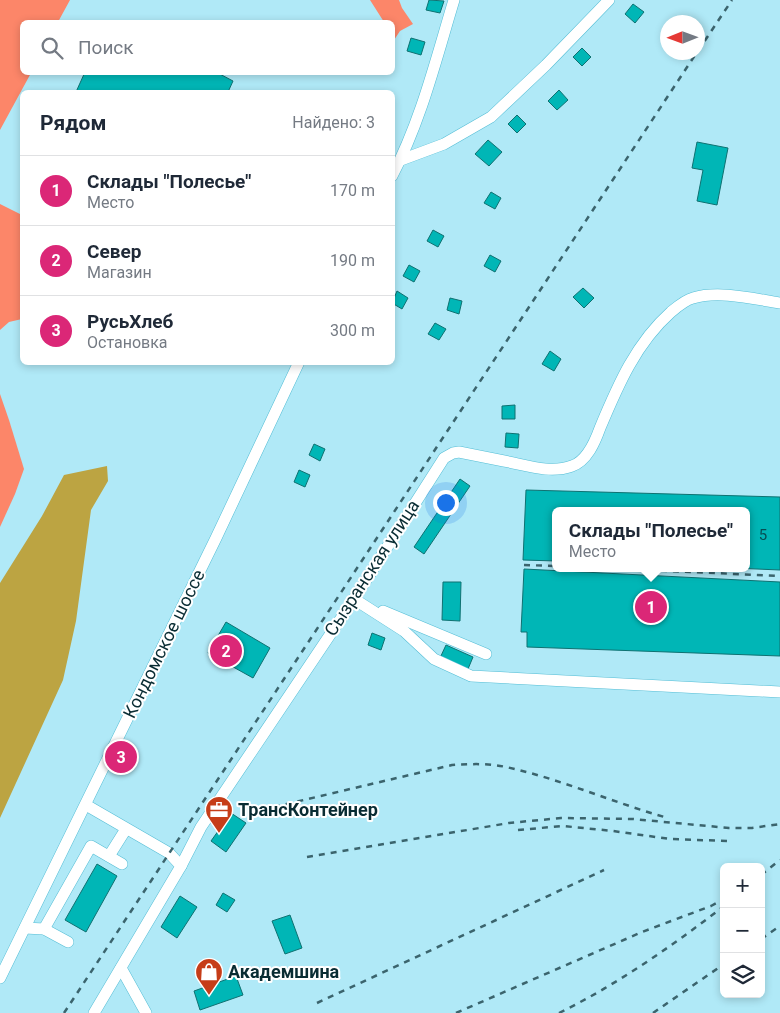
<!DOCTYPE html>
<html lang="ru">
<meta charset="utf-8">
<style>
:root{--surface:#fff;--page:#f2f2f3;--text:#1f2937;--muted:#747a83;--line:#e0e1e3;--accent:#db2777}
body{margin:0;font-family:Roboto,sans-serif;background:var(--page);color:var(--text)}
.controls{position:absolute;right:15px;bottom:15px;display:grid;overflow:hidden;border-radius:8px;box-shadow:0 2px 8px #0003}
.controls button{width:45px;height:45px;display:grid;place-items:center;padding:0;border:0;border-bottom:1px solid var(--line);background:var(--surface);color:var(--text);font:25px sans-serif}
.compass{position:absolute;left:660px;top:15px;width:45px;height:45px;border-radius:50%;background:var(--surface);box-shadow:0 2px 8px #0003;rotate:269deg}
.you{position:absolute;left:445px;top:502px;width:18px;height:18px;margin:-12px;border:4px solid #fff;border-radius:50%;background:#1a73e8;box-shadow:0 0 0 8px #1a73e833}
.badge{display:grid;place-items:center;width:32px;height:32px;border-radius:50%;background:var(--accent);color:#fff;font-size:16px;font-weight:700}
.pin{position:absolute;translate:-50% -50%;border:2px solid #fff;box-shadow:0 1px 5px #0006}
.popup{position:absolute;left:552px;top:507px;width:198px;height:65px;box-sizing:border-box;display:grid;place-content:center;border-radius:8px;background:var(--surface);filter:drop-shadow(0 1px 4px #0005);font-size:16px;white-space:nowrap;color:var(--muted)}
.popup b{font-size:19px;color:var(--text)}
.popup::after{content:'';position:absolute;left:50%;top:100%;margin-left:-10px;border:10px solid transparent;border-top-color:var(--surface)}
.list{margin:0;padding:0;list-style:none}
h2{display:flex;justify-content:space-between;align-items:center;height:65px;margin:0;padding:0 20px;font-size:21px}
h2 small{font-size:16px;font-weight:400;color:var(--muted)}
.list li{display:grid;grid-template-columns:32px 1fr auto;gap:15px;align-items:center;box-sizing:border-box;height:70px;padding:0 20px;border-top:1px solid var(--line)}
.list b{display:block;font-size:19px;white-space:nowrap}
.list p{margin:0;font-size:16px;white-space:nowrap;color:var(--muted)}
.list em{font-size:16px;font-style:normal;color:var(--muted)}
.icon{flex:none;width:28px;height:28px;fill:none;stroke:currentColor;stroke-width:2;stroke-linecap:round;stroke-linejoin:round}
.map{position:relative;flex:none;width:780px;height:1013px;overflow:hidden}
.search{position:absolute;background:var(--surface);box-shadow:0 2px 8px #0003;left:20px;top:20px;width:375px;height:55px;display:flex;align-items:center;gap:12px;box-sizing:border-box;padding:0 18px;border-radius:8px;color:var(--muted);font-size:19px}
.panel{position:absolute;background:var(--surface);box-shadow:0 2px 8px #0003;left:20px;top:90px;width:375px;height:275px;border-radius:8px}
.map>svg:first-child{display:block}
.forest{fill:#fc8669}
.water{fill:#bca442}
.building{fill:#00b6b6;stroke:#0f7171}
.lines{fill:none;stroke-linecap:round;stroke-linejoin:round}
.minor-casing{stroke:#53bdd5;stroke-width:12}
.minor{stroke:#fff;stroke-width:11}
.rail{stroke:#3b646d;stroke-width:2.5;stroke-dasharray:6 6;stroke-linecap:butt}
.labels{text-anchor:middle;stroke-width:4;stroke-linejoin:round;paint-order:stroke}
.number-label{font-size:15px;fill:#074e54}
.street-label{font-size:18px;fill:#092c33;stroke:#fff}
.poi-label{font-size:18px;font-weight:bold;fill:#092c33;stroke:#fff;text-anchor:start}
</style>
<div class="map">
<svg width="780" height="1013" viewBox="0 0 780 1013">
<rect width="100%" height="100%" fill="#b0e9f7"/>
<g class="forest">
<path d="M0 0H70L58 22H22V72L31 73 0 130Z"/>
<path d="M370 0H399L402 8 413 24 400 31 394 40 392 22H384Z"/>
<path d="M0 204 22 215V319L9 322 0 330Z"/>
<path d="M0 394 9 420 24 469 15 494 0 527Z"/>
</g>
<path class="water" d="M107 466 108 481 91 510 76 621 63 680 0 818V583L42 516 64 475Z"/>
<g class="building">
<path d="M429 0 444 1 440 13 426 10Z"/>
<path d="M633 4 644 12 635 23 625 14Z"/>
<path d="M411 38 425 42 421 55 407 51Z"/>
<path d="M582 48 591 57 582 66 573 57Z"/>
<path d="M85 72H216L233 81 228 92H76Z"/>
<path d="M559 90 568 100 557 110 548 101Z"/>
<path d="M517 115 526 124 517 133 508 124Z"/>
<path d="M488 140 502 152 489 166 475 154Z"/>
<path d="M697 142 728 148 717 205 697 201 703 170 692 168Z"/>
<path d="M491 192 501 198 495 209 484 203Z"/>
<path d="M433 230 444 236 438 247 427 241Z"/>
<path d="M490 255 501 261 495 272 484 266Z"/>
<path d="M409 265 420 271 414 282 403 276Z"/>
<path d="M583 288 594 298 584 308 573 297Z"/>
<path d="M397 291 408 298 402 309 392 303Z"/>
<path d="M450 298 462 301 459 314 447 310Z"/>
<path d="M435 323 446 329 439 340 428 334Z"/>
<path d="M550 351 561 359 554 371 542 364Z"/>
<path d="M515 405V419H502V406Z"/>
<path d="M506 433 519 434 518 448 505 447Z"/>
<path d="M314 444 325 449 320 461 309 455Z"/>
<path d="M299 470 310 475 305 487 294 482Z"/>
<path d="M460 479 470 486 424 554 414 547Z"/>
<path d="M526 490 780 497V570L733 568H746V511H556V561L523 560Z"/>
<path d="M524 569 780 582V656L527 647V632H521Z"/>
<path d="M443 582H461L460 621 442 620Z"/>
<path d="M226 622 270 648 253 678 208 653Z"/>
<path d="M372 633 385 638 381 650 368 645Z"/>
<path d="M446 645 473 657 468 669 440 658Z"/>
<path d="M231 813 246 823 226 852 211 841Z"/>
<path d="M97 864 117 876 86 932 65 920Z"/>
<path d="M223 893 235 900 227 912 216 905Z"/>
<path d="M180 896 197 907 177 938 161 927Z"/>
<path d="M290 915 302 948 285 954 272 921Z"/>
<path d="M236 976 243 995 200 1010 194 991Z"/>
</g>
<g class="lines">
<defs>
<g id="minor">
<path d="M401 160 444 144 491 117 546 65 609 0"/>
<path d="M392 176C421 121 436 59 454 0"/>
<path d="M354 599 404 631 434 659 471 676 780 692"/>
<path d="M383 611 486 654"/>
<path d="M86 805 169 853 181 866 94 1013"/>
<path d="M109 856 126 829"/>
<path d="M181 866 201 827 354 599 444 458 453 453 459 452C474 455 489 458 504 461 526 465 550 474 572 466 587 461 595 442 600 428 618 385 636 343 671 312 677 307 685 300 693 298 719 290 754 299 780 303"/>
<path d="M25 928 44 929 68 942"/>
<path d="M44 929 91 846 122 864"/>
<path d="M121 968 146 1013"/>
<path d="M0 978 216 538 299 362"/>
</g>
</defs>
<use href="#minor" class="minor-casing"/>
<use href="#minor" class="minor"/>
<g class="rail">
<path d="M698 51 732 0"/>
<path d="M524 565 556 566"/>
<path d="M601 568 780 576"/>
<path d="M274 807 452 765C470 764 488 763 506 767 561 779 614 803 668 818"/>
<path d="M518 830 563 826 613 831 670 839 727 841"/>
<path d="M307 857 509 823 561 818 633 819 729 828H752L780 824"/>
<path d="M761 875 780 860"/>
<path d="M761 939 780 926"/>
<path d="M317 1003 604 870"/>
<path d="M64 1013 697 52"/>
<path d="M456 1013 642 932 711 906 724 899"/>
<path d="M559 1013C618 984 672 946 724 906"/>
<path d="M653 1013 724 964"/>
</g>
</g>
<defs>
<symbol id="office-pin" viewBox="-11 -11 22 30"><path d="M0 17L-7.5 6A9.5 9.5 0 1 1 7.5 6Z" fill="#c63d18" stroke="#fff"/><path d="M-6-3h4V-5.5h4V-3h4V5H-6ZM-1-4.5V-3h2v-1.5ZM-6 0V1H6V0Z" fill="#fff"/></symbol>
<symbol id="shop-pin" viewBox="-11 -11 22 30"><path d="M0 17L-7.5 6A9.5 9.5 0 1 1 7.5 6Z" fill="#c63d18" stroke="#fff"/><path d="M-5-2.5h2.3a2.7 3.5 0 0 1 5.4 0H5L5.5 6h-11ZM-1.5-2.5h3a1.5 2.3 0 0 0-3 0Z" fill="#fff"/></symbol>
</defs>
<g fill-rule="evenodd">
<use href="#office-pin" x="203" y="794" width="32" height="43"/>
<use href="#shop-pin" x="193" y="956" width="32" height="43"/>
</g>
<g class="labels">
<g class="number-label">
<text x="763" y="540">5</text>
</g>
<g class="street-label">
<text transform="translate(372 568) rotate(-57)" y="6">Сызранская улица</text>
<text transform="translate(164 644) rotate(-64)" y="6">Кондомское шоссе</text>
</g>
<g class="poi-label">
<text x="238" y="816">ТрансКонтейнер</text>
<text x="228" y="978">Академшина</text>
</g>
</g>
</svg>
<div class="controls">
<button>+</button>
<button>−</button>
<button><svg class="icon" aria-label="layers" viewBox="0 0 24 24"><path d="M12 4l9 5-9 5-9-5zM3 14l9 5 9-5"/></svg></button>
</div>
<svg class="compass" viewBox="-18 -18 36 36"><path d="M0-13l5 13h-10z" fill="#e53935"/><path d="M0 13l5-13h-10z" fill="#747a83"/></svg>
<div class="you"></div>
<div class="pin badge" style="left:651px;top:607px">1</div>
<div class="popup"><b>Склады &quot;Полесье&quot;</b>Место</div>
<div class="pin badge" style="left:226px;top:651px">2</div>
<div class="pin badge" style="left:121px;top:757px">3</div>
<div class="search"><svg class="icon" aria-label="search" viewBox="0 0 24 24"><circle cx="10" cy="10" r="6"/><path d="M15 15l6 6"/></svg>Поиск</div>
<section class="panel">
<h2>Рядом<small>Найдено: 3</small></h2>
<ul class="list">
<li><span class="badge">1</span><div><b>Склады &quot;Полесье&quot;</b><p>Место</p></div><em>170 m</em></li>
<li><span class="badge">2</span><div><b>Север</b><p>Магазин</p></div><em>190 m</em></li>
<li><span class="badge">3</span><div><b>РусьХлеб</b><p>Остановка</p></div><em>300 m</em></li>
</ul>
</section>
</div>
